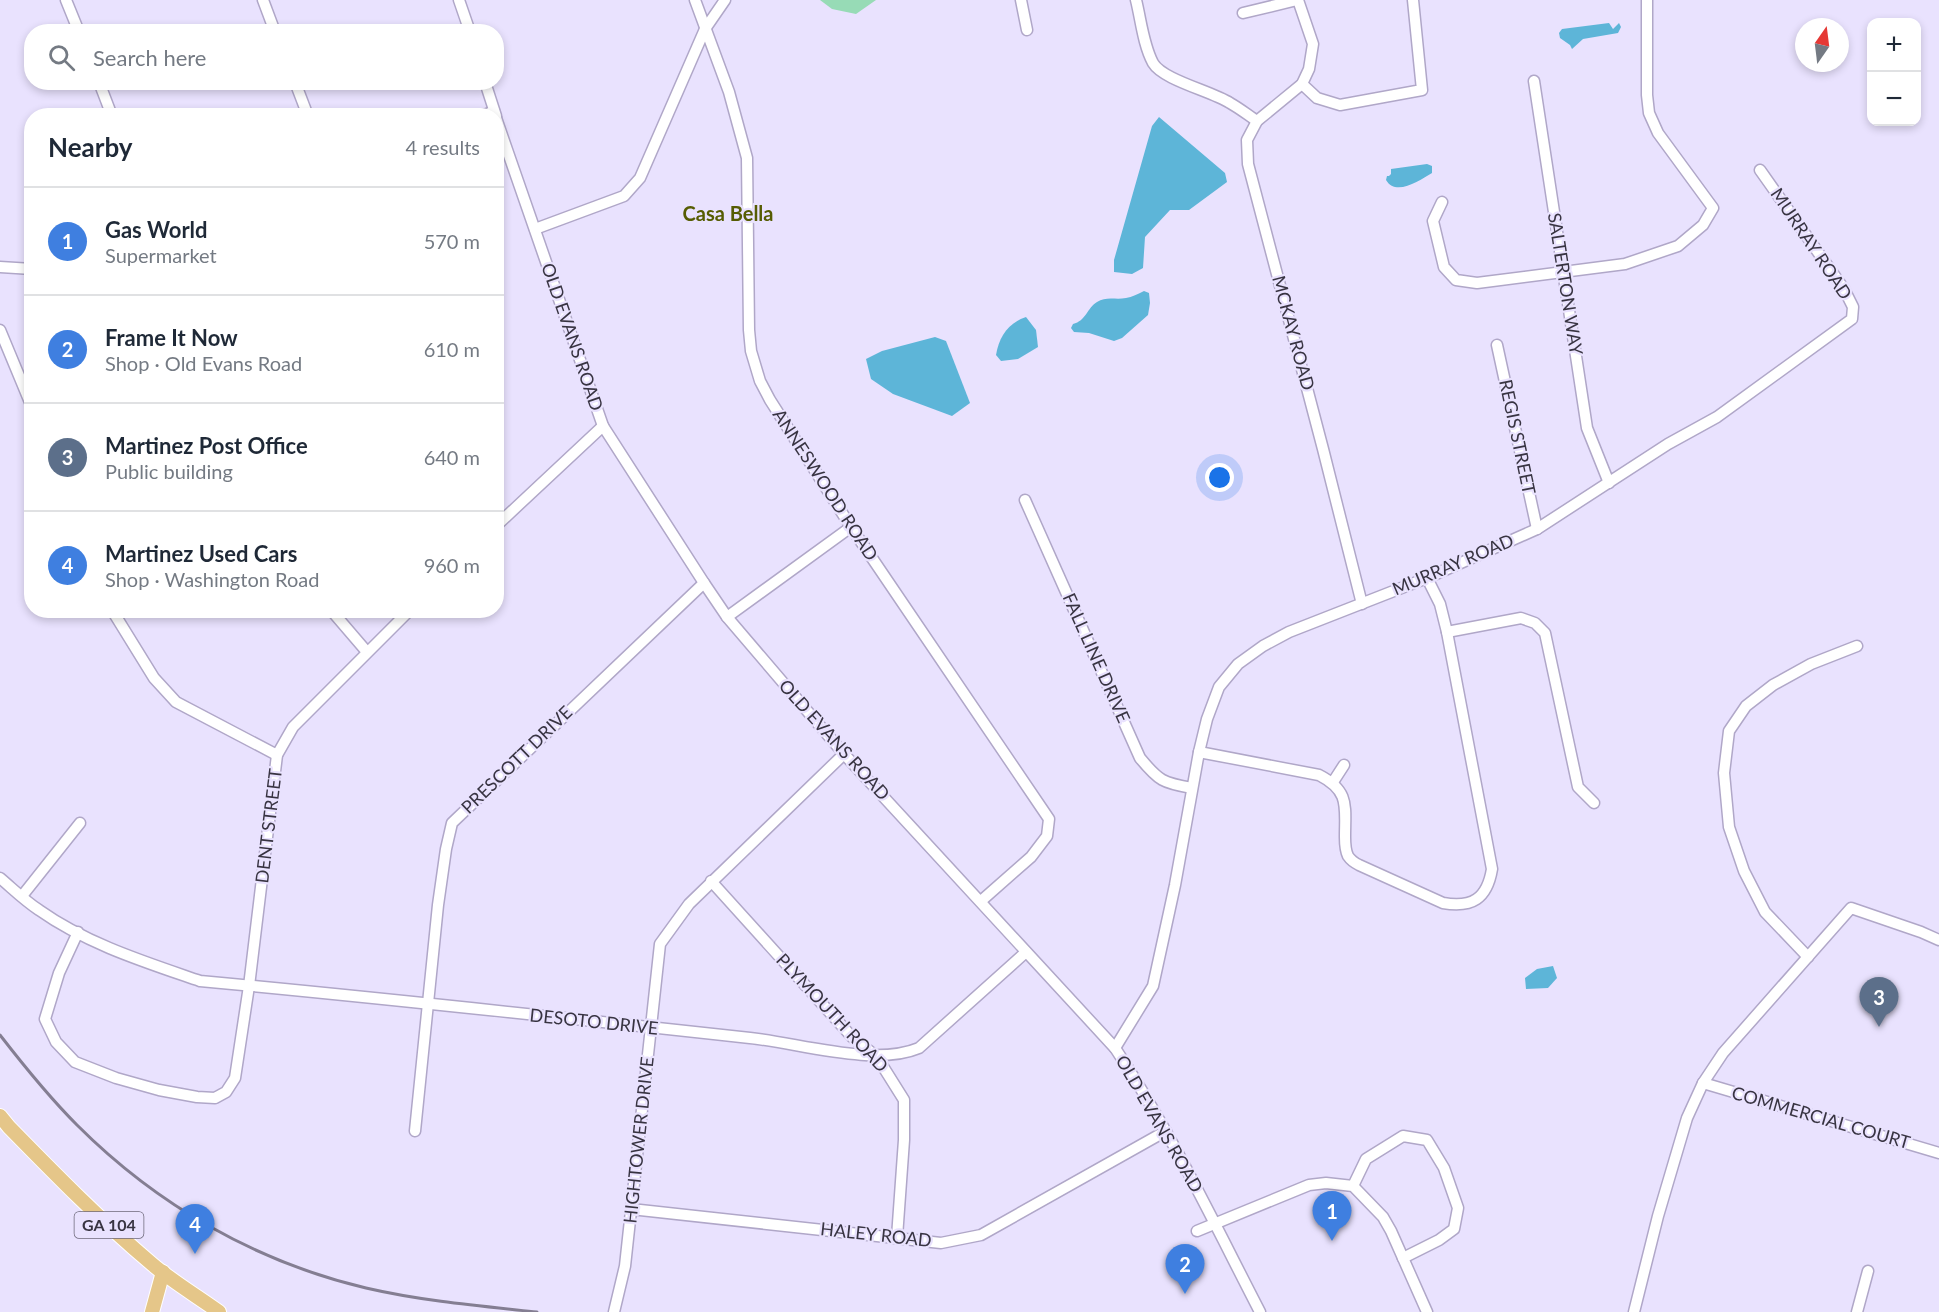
<!DOCTYPE html>
<meta charset="utf-8">
<style>
:root{--surface:#fff;--page:#f2f2f3;--text:#1f2937;--muted:#747a83;--line:#e0e1e3;--accent:#666c0f}
body{margin:0;font-family:Lato,sans-serif;background:var(--page);color:var(--text)}
.controls{position:absolute;right:18px;top:18px;display:grid;overflow:hidden;border-radius:12px;box-shadow:0 3px 9px #0003}
.controls button{width:54px;height:54px;display:grid;place-items:center;padding:0;border:0;border-bottom:2px solid var(--line);background:var(--surface);color:var(--text);font:30px sans-serif}
.compass{position:absolute;left:1795px;top:18px;width:54px;height:54px;border-radius:50%;background:var(--surface);box-shadow:0 3px 9px #0003;rotate:14deg}
.you{position:absolute;left:1220px;top:478px;width:21px;height:21px;margin:-15px;border:4px solid #fff;border-radius:50%;background:#1a73e8;box-shadow:0 0 0 9px #1a73e833}
.badge{display:grid;place-items:center;width:39px;height:39px;border-radius:50%;background:var(--accent);color:#fff;font-size:20px;font-weight:700}
.pin{position:absolute;translate:-50% -50px;filter:drop-shadow(0 2px 3px #0008)}
.pin::after{content:'';position:absolute;top:32px;width:21px;height:18px;background:inherit;clip-path:polygon(0 0,100% 0,50% 100%)}
.list{margin:0;padding:0;list-style:none}
h2{display:flex;justify-content:space-between;align-items:center;height:78px;margin:0;padding:0 24px;font-size:26px}
h2 small{font-size:20px;font-weight:400;color:var(--muted)}
.list li{display:grid;grid-template-columns:39px 1fr auto;gap:18px;align-items:center;box-sizing:border-box;height:108px;padding:0 24px;border-top:2px solid var(--line)}
.list b{display:block;font-size:22px;white-space:nowrap}
.list p{margin:0;font-size:20px;white-space:nowrap;color:var(--muted)}
.list em{font-size:20px;font-style:normal;color:var(--muted)}
.icon{flex:none;width:33px;height:33px;fill:none;stroke:currentColor;stroke-width:2;stroke-linecap:round;stroke-linejoin:round}
.map{position:relative;flex:none;width:1939px;height:1312px;overflow:hidden}
.search{position:absolute;background:var(--surface);box-shadow:0 3px 9px #0003;left:24px;top:24px;width:480px;height:66px;display:flex;align-items:center;gap:15px;box-sizing:border-box;padding:0 21px;border-radius:24px;color:var(--muted);font-size:22px}
.panel{position:absolute;background:var(--surface);box-shadow:0 3px 9px #0003;left:24px;top:108px;width:480px;height:510px;border-radius:24px}
.map>svg:first-child{display:block}
.green{fill:#97dbb6}
.water{fill:#5db5d8}
.lines{fill:none;stroke-linecap:round;stroke-linejoin:round}
.minor-casing{stroke:#b0a7c8;stroke-width:13}
.major-casing{stroke:#fff;stroke-width:16}
.minor{stroke:#fff;stroke-width:10}
.major{stroke:#e5c689;stroke-width:14}
.rail{stroke:#847e92;stroke-width:3}
.labels{text-anchor:middle;stroke-width:4.5;stroke-linejoin:round;paint-order:stroke}
.shield{fill:#e9e2fe;stroke:#6d687a;stroke-width:1.5}
.shield-label{font-size:16px;font-weight:bold;fill:#383442}
.street-label{font-size:18px;fill:#383442;stroke:#e9e2fe}
.neighbourhood-label{font-size:20px;font-weight:bold;fill:#565c03;stroke:#e9e2fe}
</style>
<div class="map">
<svg width="1939" height="1312" viewBox="0 0 1939 1312">
<rect width="100%" height="100%" fill="#e9e2fe"/>
<path class="green" d="M820 0H876L856 14 832 9Z"/>
<g class="water">
<path d="M1609 23 1613 29 1619 23 1621 27 1618 33 1583 39 1572 49 1570 45 1560 38 1559 33 1562 29Z"/>
<path d="M1159 117 1225 173 1227 182 1189 210H1170L1145 237 1143 268 1132 274 1114 272V260L1152 126Z"/>
<path d="M1427 164 1432 166V173C1420 180 1396 197 1386 180L1387 176H1389L1391 174V169Z"/>
<path d="M1144 291 1149 293 1150 303 1148 315 1122 338 1114 341 1089 333 1074 332 1071 328 1073 324C1086 321 1087 308 1097 302 1106 296 1115 300 1126 298 1132 297 1138 294 1144 291Z"/>
<path d="M1026 317 1036 330 1038 347 1018 359 1001 361 996 355C999 337 1008 323 1026 317Z"/>
<path d="M935 337 946 341 970 403 952 416 893 394 871 379 866 359 882 351Z"/>
<path d="M1553 966 1557 978 1548 988 1526 989 1525 978 1537 969Z"/>
</g>
<g class="lines">
<defs>
<g id="minor">
<path d="M66 0 79 32"/>
<path d="M263 0 275 32"/>
<path d="M459 0 470 32"/>
<path d="M695 0 729 92 747 158 749 330 751 351 760 381 770 400 851 527 1049 819 1047 836 1031 857 981 901"/>
<path d="M1021 0 1027 30"/>
<path d="M1136 0C1141 20 1143 44 1153 63 1163 80 1211 91 1230 103 1239 108 1248 115 1257 121"/>
<path d="M1298 0 1313 44 1309 69 1302 84 1257 121 1247 140 1248 164 1323 449 1362 604"/>
<path d="M1243 13 1297 0"/>
<path d="M1534 81 1587 428 1609 483"/>
<path d="M99 82 112 116"/>
<path d="M295 82 308 116"/>
<path d="M485 82 496 116"/>
<path d="M1302 84 1317 98 1340 105 1422 90 1413 0"/>
<path d="M482 116 494 111"/>
<path d="M496 118 603 426 704 583 727 617 844 754 1115 1048C1171 1132 1214 1223 1260 1312"/>
<path d="M1442 202 1433 221 1444 267 1456 280 1477 283 1625 264 1678 246 1703 225 1713 208 1658 133 1649 113 1647 95V0"/>
<path d="M535 229 624 196 640 178 705 29 725 0"/>
<path d="M0 267 32 269"/>
<path d="M0 330 32 407"/>
<path d="M1497 345 1537 529"/>
<path d="M1025 500 1140 758C1159 781 1163 783 1192 788"/>
<path d="M496 526 603 426"/>
<path d="M112 610 154 678 176 702 277 755"/>
<path d="M331 610 367 652"/>
<path d="M727 617 851 527"/>
<path d="M1447 632 1521 618 1535 623 1545 633 1578 787 1594 803"/>
<path d="M1199 752 1319 775C1350 791 1345 806 1345 837 1345 843 1345 850 1348 856 1350 859 1355 863 1359 865L1443 903C1472 908 1487 899 1492 869L1447 632 1440 604 1427 578"/>
<path d="M1333 782 1344 765"/>
<path d="M0 878C13 889 25 901 39 910 87 944 145 962 200 981 383 998 567 1018 750 1038 799 1043 874 1067 919 1048L1026 952"/>
<path d="M711 881 852 1037 877 1057 904 1100V1140L897 1237"/>
<path d="M22 896 80 823"/>
<path d="M78 932 59 973 45 1019 56 1042 75 1062 116 1078 159 1090 197 1097 215 1098 226 1092 235 1078 249 986 277 755 293 727 410 610"/>
<path d="M1808 957 1765 912 1744 871 1729 827 1724 773 1729 731 1746 706 1773 685 1811 664 1857 646"/>
<path d="M1115 1048 1153 986 1175 885 1199 752 1207 719 1219 687 1238 664 1263 646 1289 632 1427 578 1537 529 1668 444 1717 417 1852 319 1853 307 1844 289 1760 170"/>
<path d="M1703 1083 1939 1153"/>
<path d="M415 1131 438 905 446 849 452 823 704 583"/>
<path d="M1353 1186 1366 1159 1403 1136 1427 1140 1444 1168 1458 1208 1454 1229 1439 1240 1403 1258"/>
<path d="M631 1209 941 1243 981 1235 1166 1131"/>
<path d="M1197 1231 1309 1185 1326 1183 1353 1186 1383 1217 1391 1231 1427 1312"/>
<path d="M614 1312 625 1266 660 944 689 904 844 754"/>
<path d="M1634 1312 1658 1216 1687 1118 1703 1083 1723 1053 1851 908 1921 932 1939 940"/>
<path d="M1857 1312 1868 1271"/>
</g>
<g id="major">
<path d="M0 1116 9 1127C55 1174 101 1221 152 1264 173 1282 197 1296 219 1312"/>
<path d="M152 1312 163 1272"/>
</g>
</defs>
<use href="#minor" class="minor-casing"/>
<use href="#major" class="major-casing"/>
<use href="#minor" class="minor"/>
<use href="#major" class="major"/>
<path class="rail" d="M0 1035C24 1066 49 1097 77 1125 157 1205 256 1262 366 1288 422 1301 480 1306 537 1312"/>
</g>
<g class="labels">
<rect class="shield" x="74.5" y="1212" width="69" height="26" rx="4.5"/>
<g class="shield-label">
<text x="109" y="1231">GA 104</text>
</g>
<g class="street-label">
<text transform="translate(1811 244) rotate(56)" y="6">MURRAY ROAD</text>
<text transform="translate(1565 284) rotate(81)" y="6">SALTERTON WAY</text>
<text transform="translate(1293 333) rotate(75)" y="6">MCKAY ROAD</text>
<text transform="translate(572 337) rotate(71)" y="6">OLD EVANS ROAD</text>
<text transform="translate(1517 437) rotate(78)" y="6">REGIS STREET</text>
<text transform="translate(825 485) rotate(57)" y="6">ANNESWOOD ROAD</text>
<text transform="translate(1453 565) rotate(-23)" y="6">MURRAY ROAD</text>
<text transform="translate(1096 658) rotate(66)" y="6">FALL LINE DRIVE</text>
<text transform="translate(834 740) rotate(48)" y="6">OLD EVANS ROAD</text>
<text transform="translate(517 760) rotate(-44)" y="6">PRESCOTT DRIVE</text>
<text transform="translate(269 826) rotate(-83)" y="6">DENT STREET</text>
<text transform="translate(832 1013) rotate(47)" y="6">PLYMOUTH ROAD</text>
<text transform="translate(594 1022) rotate(6)" y="6">DESOTO DRIVE</text>
<text transform="translate(1821 1118) rotate(16)" y="6">COMMERCIAL COURT</text>
<text transform="translate(1159 1124) rotate(60)" y="6">OLD EVANS ROAD</text>
<text transform="translate(639 1140) rotate(-84)" y="6">HIGHTOWER DRIVE</text>
<text transform="translate(876 1235) rotate(6)" y="6">HALEY ROAD</text>
</g>
<g class="neighbourhood-label">
<text x="728" y="221">Casa Bella</text>
</g>
</g>
</svg>
<div class="controls">
<button>+</button>
<button>−</button>
</div>
<svg class="compass" viewBox="-18 -18 36 36"><path d="M0-13l5 13h-10z" fill="#e53935"/><path d="M0 13l5-13h-10z" fill="#747a83"/></svg>
<div class="you"></div>
<div class="pin badge" style="left:1332px;top:1241px;background:#3f7fe0">1</div>
<div class="pin badge" style="left:1185px;top:1294px;background:#3f7fe0">2</div>
<div class="pin badge" style="left:1879px;top:1027px;background:#5c6f8a">3</div>
<div class="pin badge" style="left:195px;top:1254px;background:#3f7fe0">4</div>
<div class="search"><svg class="icon" aria-label="search" viewBox="0 0 24 24"><circle cx="10" cy="10" r="6"/><path d="M15 15l6 6"/></svg>Search here</div>
<section class="panel">
<h2>Nearby<small>4 results</small></h2>
<ul class="list">
<li><span class="badge" style="background:#3f7fe0">1</span><div><b>Gas World</b><p>Supermarket</p></div><em>570 m</em></li>
<li><span class="badge" style="background:#3f7fe0">2</span><div><b>Frame It Now</b><p>Shop · Old Evans Road</p></div><em>610 m</em></li>
<li><span class="badge" style="background:#5c6f8a">3</span><div><b>Martinez Post Office</b><p>Public building</p></div><em>640 m</em></li>
<li><span class="badge" style="background:#3f7fe0">4</span><div><b>Martinez Used Cars</b><p>Shop · Washington Road</p></div><em>960 m</em></li>
</ul>
</section>
</div>
